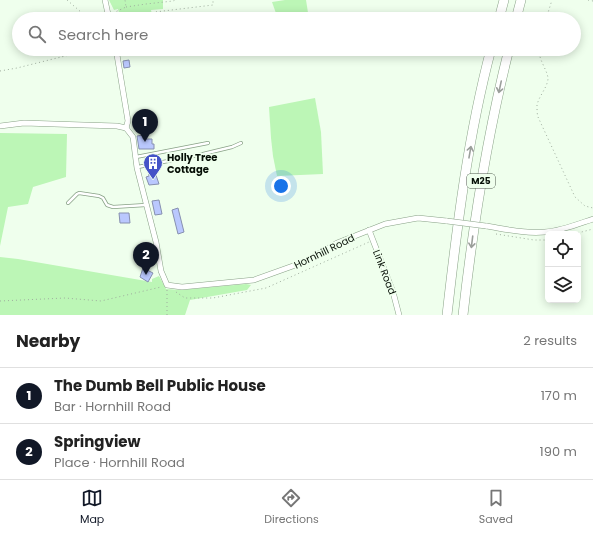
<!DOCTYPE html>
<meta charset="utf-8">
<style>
:root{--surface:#fff;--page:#f6f6f6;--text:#222;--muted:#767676;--line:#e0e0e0;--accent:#111827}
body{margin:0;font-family:Poppins,sans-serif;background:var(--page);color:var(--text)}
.controls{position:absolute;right:12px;bottom:12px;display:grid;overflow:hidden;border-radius:6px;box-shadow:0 2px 10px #0003}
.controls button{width:36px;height:36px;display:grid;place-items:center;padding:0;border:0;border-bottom:1px solid var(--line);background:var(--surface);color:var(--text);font:20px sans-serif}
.you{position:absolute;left:281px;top:186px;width:14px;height:14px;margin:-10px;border:3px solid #fff;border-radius:50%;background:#1a73e8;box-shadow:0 0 0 6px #1a73e833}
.badge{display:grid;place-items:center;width:26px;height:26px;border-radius:50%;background:var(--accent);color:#fff;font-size:13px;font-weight:700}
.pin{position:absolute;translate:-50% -33px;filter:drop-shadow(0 1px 2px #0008)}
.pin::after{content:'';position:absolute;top:21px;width:14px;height:12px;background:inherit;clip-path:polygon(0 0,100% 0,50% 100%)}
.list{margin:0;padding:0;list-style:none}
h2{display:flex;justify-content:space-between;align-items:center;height:52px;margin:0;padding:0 16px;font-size:17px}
h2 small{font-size:13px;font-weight:400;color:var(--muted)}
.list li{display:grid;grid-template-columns:26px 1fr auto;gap:12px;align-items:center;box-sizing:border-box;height:56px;padding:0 16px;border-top:1px solid var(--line)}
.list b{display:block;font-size:15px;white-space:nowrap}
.list p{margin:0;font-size:13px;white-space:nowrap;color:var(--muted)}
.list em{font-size:13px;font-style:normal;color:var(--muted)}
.icon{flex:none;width:22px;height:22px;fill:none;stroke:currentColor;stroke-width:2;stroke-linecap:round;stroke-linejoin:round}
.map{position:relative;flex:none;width:593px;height:315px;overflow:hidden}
.search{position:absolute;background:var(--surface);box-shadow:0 2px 10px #0003;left:12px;right:12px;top:12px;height:44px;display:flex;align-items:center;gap:10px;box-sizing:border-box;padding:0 14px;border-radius:22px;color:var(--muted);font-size:15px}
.sheet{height:164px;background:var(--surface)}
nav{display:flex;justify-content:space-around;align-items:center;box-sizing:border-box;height:56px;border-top:1px solid var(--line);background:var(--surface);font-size:11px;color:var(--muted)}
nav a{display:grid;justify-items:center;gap:2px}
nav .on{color:var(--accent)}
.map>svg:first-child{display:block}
.green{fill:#bcf6b6}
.building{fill:#bac8fe;stroke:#8790b0}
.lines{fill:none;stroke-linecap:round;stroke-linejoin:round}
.service-casing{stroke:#88a186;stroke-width:4}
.minor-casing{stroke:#88a186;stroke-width:6}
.motorway-casing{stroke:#88a186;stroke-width:10}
.path{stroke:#9fad9e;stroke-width:1;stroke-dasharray:1 3;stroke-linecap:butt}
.service{stroke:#fff;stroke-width:2.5}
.minor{stroke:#fff;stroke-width:5}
.motorway{stroke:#fff;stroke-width:9}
.minor-bridge-casing{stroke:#88a186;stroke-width:6;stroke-linecap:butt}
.minor-bridge{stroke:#fff;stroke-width:5}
.oneway{stroke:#9b9f9b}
.labels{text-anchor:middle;stroke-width:3.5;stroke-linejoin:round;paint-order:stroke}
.shield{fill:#efffed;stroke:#4c574b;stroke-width:1}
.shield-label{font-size:9px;font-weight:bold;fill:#060f06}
.poi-label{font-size:10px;font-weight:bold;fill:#060f06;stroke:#efffed;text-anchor:start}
.street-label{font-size:10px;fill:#060f06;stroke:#efffed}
</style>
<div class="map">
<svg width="593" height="315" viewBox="0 0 593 315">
<rect width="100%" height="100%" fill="#efffed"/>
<g class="green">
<path d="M109 0H163V9L151 10 153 19H116L115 15 119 13 118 9 114 10Z"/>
<path d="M285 0H306L309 19H278L272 2Z"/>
<path d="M315 98 321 132 323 174 277 176 273 156 271 138 269 107Z"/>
<path d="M0 133 67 134 66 177 33 187 28 204 8 207 0 246Z"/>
<path d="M0 257 18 259 152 282V279L159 276 166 289 181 290 246 284 251 285 247 290 190 300 185 315H0Z"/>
</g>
<g class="building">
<path d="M129 60 130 67 124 68 123 61Z"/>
<path d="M143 135V139H152V144H154V149H139L137 136Z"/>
<path d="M158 166V171L155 172 159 184 149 185 146 177 149 176 148 168Z"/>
<path d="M159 200 162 214 155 215 152 201Z"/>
<path d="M178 208 184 232 178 234 172 210Z"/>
<path d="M119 213H129L130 223H120Z"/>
<path d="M143 268 153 273 148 282 140 277Z"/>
</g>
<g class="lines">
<defs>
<g id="service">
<path d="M136 157 208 143"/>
<path d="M138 167 203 154 232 147 241 143"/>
<path d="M68 203 77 194 79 193 99 196 103 198 107 205 113 207 146 205"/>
</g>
<g id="minor">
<path d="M105 0 109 19"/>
<path d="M116 49 128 121 126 128"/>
<path d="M0 126 24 123 84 125 117 126 126 128"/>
<path d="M126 128 133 137 137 168 156 242 161 271 167 285 182 287 254 280 304 262 337 243 385 224 418 218 447 221"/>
<path d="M486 226C505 229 526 234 545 232 561 231 578 224 593 219"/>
<path d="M369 230 393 292 399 315"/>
</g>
<g id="motorway">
<path d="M499 19 504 0"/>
<path d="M516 19 521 0"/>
<path d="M447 315C457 226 468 136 491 49"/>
<path d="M463 315C473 225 487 136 509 49"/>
</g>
</defs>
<use href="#service" class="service-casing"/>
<use href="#minor" class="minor-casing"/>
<use href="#motorway" class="motorway-casing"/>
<g class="path">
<path d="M67 0 89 19"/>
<path d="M588 0 593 1"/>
<path d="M126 7 146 4 173 1 175 0"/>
<path d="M113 13 126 7 125 0"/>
<path d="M156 19 155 12 213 5V0"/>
<path d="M546 19 552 0"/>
<path d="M539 49C538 59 548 71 548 79 547 88 539 96 537 105 537 109 537 114 538 117L575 197 585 206 593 208"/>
<path d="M0 71 17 68 93 49"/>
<path d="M496 234 534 240H548"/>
<path d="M574 234 593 229"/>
<path d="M176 292 185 298H213L266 288 369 242"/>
<path d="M0 301 65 298 101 301 161 287"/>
<path d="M167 315V290"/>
</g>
<use href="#service" class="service"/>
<use href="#minor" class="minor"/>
<use href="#motorway" class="motorway"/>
<defs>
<path id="minor-bridge" d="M447 221 486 226"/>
</defs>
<use href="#minor-bridge" class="minor-bridge-casing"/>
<use href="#minor-bridge" class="minor-bridge"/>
</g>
<defs><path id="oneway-shaft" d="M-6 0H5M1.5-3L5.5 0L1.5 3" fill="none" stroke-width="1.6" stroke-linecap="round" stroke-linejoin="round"/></defs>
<g class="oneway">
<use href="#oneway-shaft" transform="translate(500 87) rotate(102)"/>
<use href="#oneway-shaft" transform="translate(470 152) rotate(-80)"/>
<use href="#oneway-shaft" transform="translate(472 242) rotate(97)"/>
</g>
<defs>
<symbol id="building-pin" viewBox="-11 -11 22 30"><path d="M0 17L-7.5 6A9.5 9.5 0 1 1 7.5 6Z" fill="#4553c7" stroke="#efffed"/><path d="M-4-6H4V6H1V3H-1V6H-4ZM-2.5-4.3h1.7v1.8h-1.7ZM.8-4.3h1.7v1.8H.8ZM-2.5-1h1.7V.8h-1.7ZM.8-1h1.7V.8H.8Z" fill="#fff"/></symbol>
</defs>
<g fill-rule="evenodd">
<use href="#building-pin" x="142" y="152" width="22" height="30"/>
</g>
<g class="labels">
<rect class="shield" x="467" y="174" width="28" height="14" rx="3"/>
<g class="shield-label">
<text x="481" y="184">M25</text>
</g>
<g class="poi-label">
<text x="167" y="161">Holly Tree<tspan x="167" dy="12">Cottage</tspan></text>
</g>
<g class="street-label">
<text transform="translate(324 251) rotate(-26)" y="4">Hornhill Road</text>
<text transform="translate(385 272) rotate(69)" y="4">Link Road</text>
</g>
</g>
</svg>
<div class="controls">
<button><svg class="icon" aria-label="locate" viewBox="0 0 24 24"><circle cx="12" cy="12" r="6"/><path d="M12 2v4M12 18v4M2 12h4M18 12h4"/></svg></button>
<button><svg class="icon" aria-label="layers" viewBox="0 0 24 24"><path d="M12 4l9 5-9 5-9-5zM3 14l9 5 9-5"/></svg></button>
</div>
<div class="you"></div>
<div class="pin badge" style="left:145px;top:142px">1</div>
<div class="pin badge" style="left:146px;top:275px">2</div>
<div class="search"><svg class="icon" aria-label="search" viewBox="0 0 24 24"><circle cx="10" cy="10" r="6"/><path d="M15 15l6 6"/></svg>Search here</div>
</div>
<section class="sheet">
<h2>Nearby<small>2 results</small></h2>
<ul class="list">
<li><span class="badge">1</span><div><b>The Dumb Bell Public House</b><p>Bar · Hornhill Road</p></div><em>170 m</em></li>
<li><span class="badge">2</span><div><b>Springview</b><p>Place · Hornhill Road</p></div><em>190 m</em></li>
</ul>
</section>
<nav>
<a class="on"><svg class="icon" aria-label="map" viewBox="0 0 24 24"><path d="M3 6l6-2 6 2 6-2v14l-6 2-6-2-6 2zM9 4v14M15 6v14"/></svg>Map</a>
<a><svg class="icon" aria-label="directions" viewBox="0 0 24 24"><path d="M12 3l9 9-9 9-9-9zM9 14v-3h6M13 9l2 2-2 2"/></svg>Directions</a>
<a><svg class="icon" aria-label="saved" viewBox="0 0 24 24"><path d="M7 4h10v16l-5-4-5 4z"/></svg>Saved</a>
</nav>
